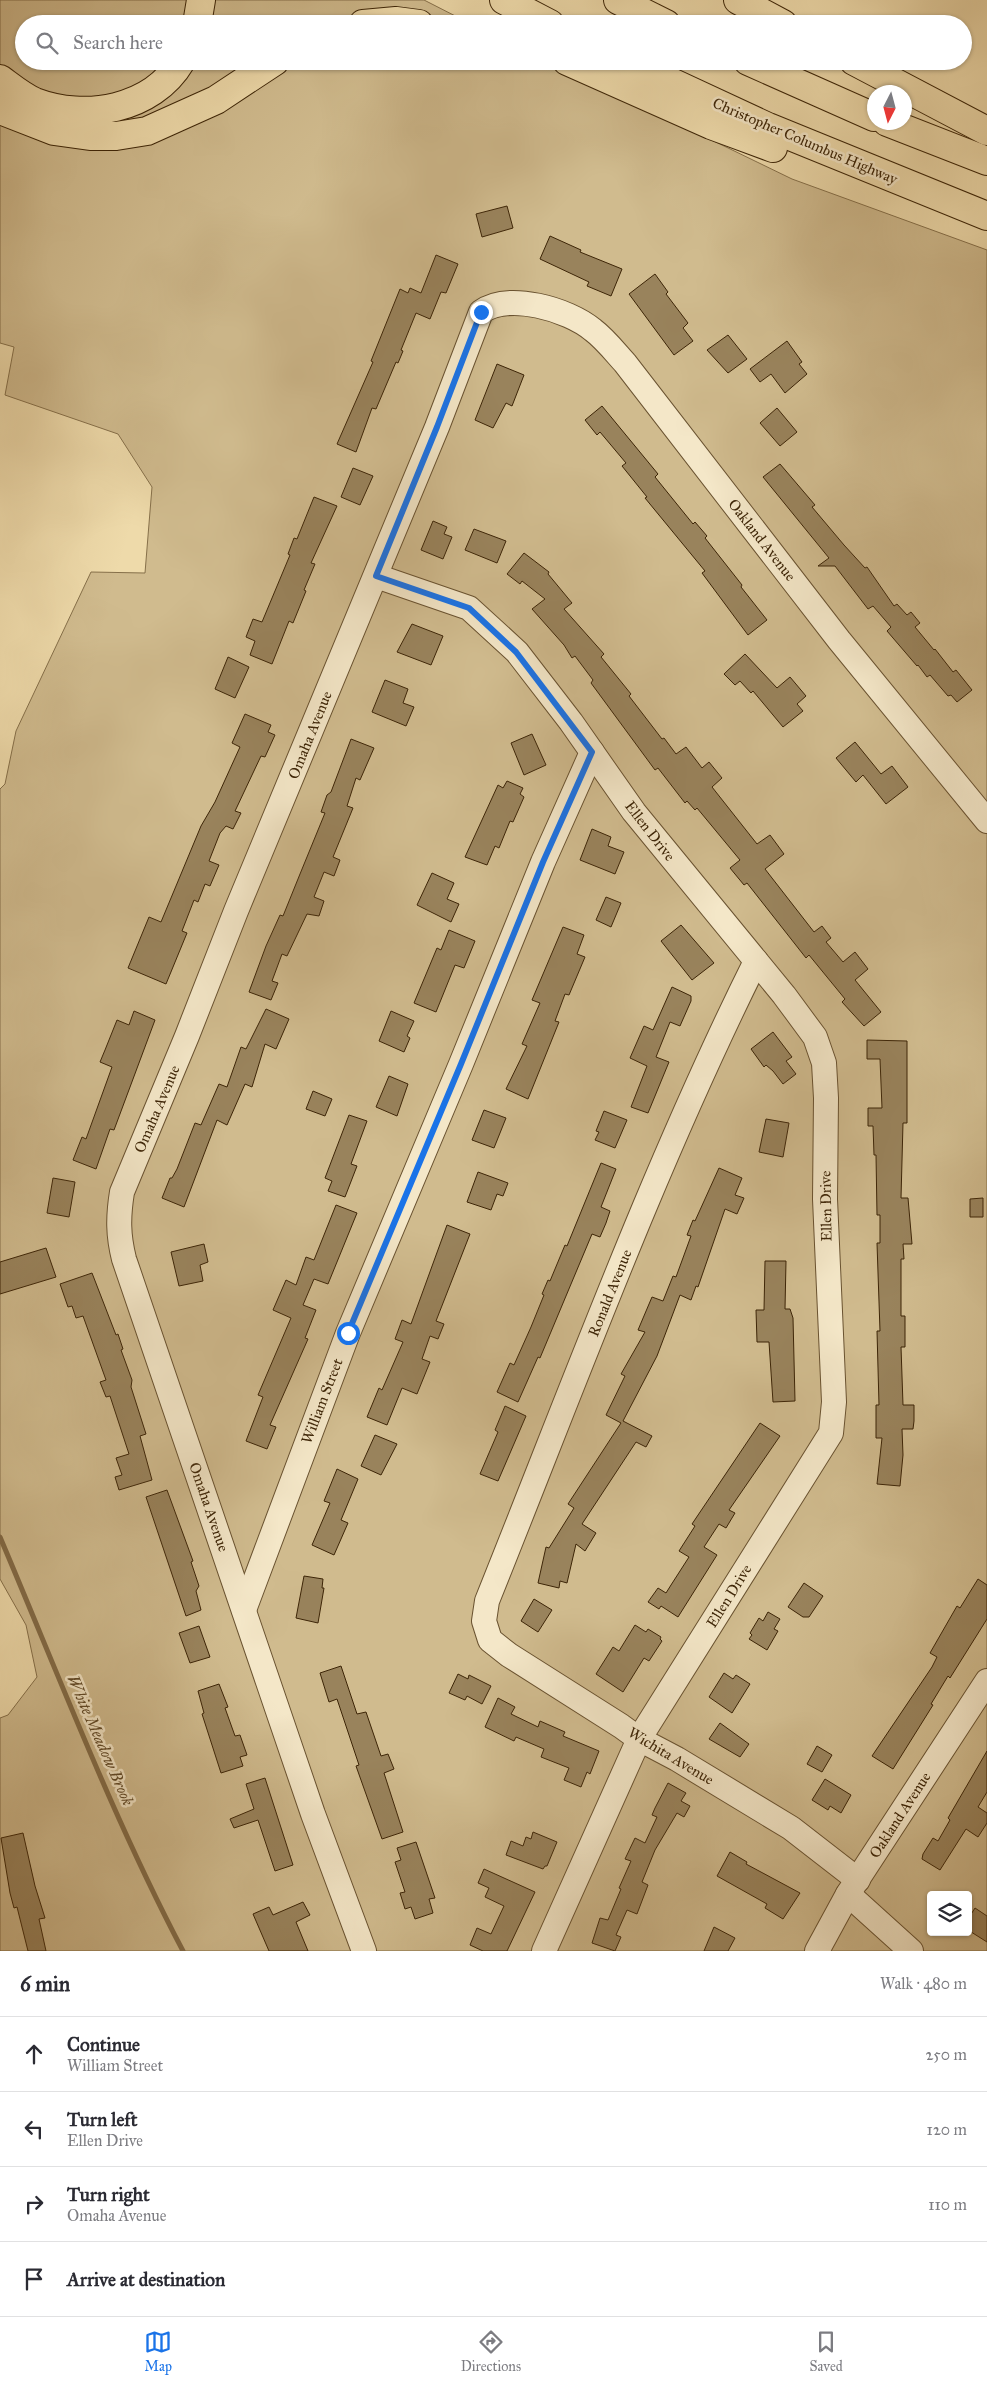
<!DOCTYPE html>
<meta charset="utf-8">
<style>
:root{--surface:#fff;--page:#f2f2f3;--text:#2b2b33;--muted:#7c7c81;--line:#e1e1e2;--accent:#1a73e8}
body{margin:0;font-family:"IM FELL Great Primer",serif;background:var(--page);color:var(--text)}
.controls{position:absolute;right:15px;bottom:15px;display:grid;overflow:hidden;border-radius:5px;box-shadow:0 1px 4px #0004}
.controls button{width:45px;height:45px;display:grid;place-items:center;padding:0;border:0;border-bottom:1px solid var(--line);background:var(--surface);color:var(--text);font:25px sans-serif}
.compass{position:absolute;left:867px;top:85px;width:45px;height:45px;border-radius:50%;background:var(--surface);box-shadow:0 1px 4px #0004;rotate:186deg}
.stop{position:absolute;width:15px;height:15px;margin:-11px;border:4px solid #1a73e8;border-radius:50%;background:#fff}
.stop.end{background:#1a73e8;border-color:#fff;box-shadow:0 1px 5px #0008}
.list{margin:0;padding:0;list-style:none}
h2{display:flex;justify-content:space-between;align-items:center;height:65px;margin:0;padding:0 20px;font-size:21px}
h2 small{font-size:16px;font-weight:400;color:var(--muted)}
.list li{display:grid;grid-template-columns:32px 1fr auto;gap:15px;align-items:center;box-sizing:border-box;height:75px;padding:0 20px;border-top:1px solid var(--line)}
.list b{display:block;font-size:19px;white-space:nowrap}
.list p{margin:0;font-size:16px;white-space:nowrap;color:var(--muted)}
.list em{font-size:16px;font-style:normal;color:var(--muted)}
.icon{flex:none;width:28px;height:28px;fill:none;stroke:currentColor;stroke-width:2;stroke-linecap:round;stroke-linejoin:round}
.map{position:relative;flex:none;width:987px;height:1951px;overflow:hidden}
.search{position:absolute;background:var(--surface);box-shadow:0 1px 4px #0004;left:15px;right:15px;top:15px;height:55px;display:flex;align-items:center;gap:12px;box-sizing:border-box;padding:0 18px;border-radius:28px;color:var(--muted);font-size:19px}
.sheet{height:365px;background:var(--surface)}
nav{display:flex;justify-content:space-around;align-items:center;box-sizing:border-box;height:70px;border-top:1px solid var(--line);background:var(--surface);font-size:14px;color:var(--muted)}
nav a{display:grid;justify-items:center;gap:2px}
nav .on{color:var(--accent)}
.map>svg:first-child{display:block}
.green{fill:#d0bb8e;stroke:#86704a;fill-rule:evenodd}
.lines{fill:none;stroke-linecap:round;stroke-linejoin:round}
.stream{stroke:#836c48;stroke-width:5}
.building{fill:#99835c;stroke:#3d2507}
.minor-casing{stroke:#695230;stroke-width:26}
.highway-casing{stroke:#3d2507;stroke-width:30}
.minor{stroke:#f4e7c8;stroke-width:24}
.highway{stroke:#eedaaa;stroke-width:28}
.route{stroke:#1a73e8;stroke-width:6}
.labels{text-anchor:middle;stroke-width:5;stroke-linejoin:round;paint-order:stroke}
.street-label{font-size:15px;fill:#3d2507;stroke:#f4e7c8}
.water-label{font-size:16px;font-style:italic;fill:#604927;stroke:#f4e7c8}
</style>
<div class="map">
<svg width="987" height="1951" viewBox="0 0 987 1951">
<rect width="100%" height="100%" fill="#eedaaa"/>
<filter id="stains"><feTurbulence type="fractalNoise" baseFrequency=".004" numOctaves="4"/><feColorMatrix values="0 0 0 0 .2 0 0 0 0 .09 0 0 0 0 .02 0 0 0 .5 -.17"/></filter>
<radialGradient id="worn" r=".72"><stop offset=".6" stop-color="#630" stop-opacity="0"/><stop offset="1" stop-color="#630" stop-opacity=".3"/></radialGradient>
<path class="green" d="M0 0H424L471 24H24V61H538L592 82 792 179 987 250V1951H0V1718L8 1715 37 1677 26 1625 0 1579V789L5 784 16 731 91 572 145 573 152 487 118 434 5 395 14 347 0 343ZM931 1895H968V1932H931Z"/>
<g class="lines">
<path class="stream" d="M0 1537C59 1676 113 1818 183 1951"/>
</g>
<g class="building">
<path d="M507 206 513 228 482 237 476 214Z"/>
<path d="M550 236 581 250 580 252 622 269 611 296 587 286 589 282 540 259Z"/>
<path d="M436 255 458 264 446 293 441 292 430 319 416 313 401 350 403 351 398 363 396 362 393 369 376 409 372 408 356 452 337 444 373 362 371 361 400 289 408 293 410 288 421 293Z"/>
<path d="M655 274 668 292 666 294 688 323 683 328 693 341 674 355 629 294Z"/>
<path d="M728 335 747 359 728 373 707 350Z"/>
<path d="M787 341 802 362 799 364 807 374 785 393 771 374 760 382 750 369Z"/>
<path d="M497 364 524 375 512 406 506 403 493 428 475 420Z"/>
<path d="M602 406 658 474 655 477 693 524 695 522 707 536 705 538 742 585 741 587 767 620 748 635 702 573 705 571 645 498 647 497 622 466 626 463 600 432 597 435 585 420Z"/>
<path d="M777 408 797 432 780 446 760 423Z"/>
<path d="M780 464 815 505 812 507 844 545 865 568 867 567 894 606 897 604 907 615 911 612 920 623 915 627 934 650 935 649 953 672 956 670 972 690 957 702 951 695 948 696 930 675 927 677 918 665 917 666 887 631 891 627 873 606 868 609 835 566H818L829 558 763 477Z"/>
<path d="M353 468 373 476 360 505 341 497Z"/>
<path d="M314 497 337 506 311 563 315 564 304 590 306 591 293 623 289 621 272 664 250 655 255 641 246 637 253 619 262 622 290 555 288 554 294 538 297 539Z"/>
<path d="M433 521 447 527 444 534 452 537 443 559 421 550Z"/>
<path d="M474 529 506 541 497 563 465 550Z"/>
<path d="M524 553 549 572 548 574 572 603 564 609 604 654 601 657 631 694 629 696 662 739 664 738 676 754 686 747 702 768 709 762 722 778 712 787 757 844 770 835 784 854 765 869 814 932 822 926 831 938 826 942 843 962 855 952 868 969 855 980 881 1012 864 1026 842 1002 845 999 809 955 806 958 747 883 744 885 730 868 740 860 697 808 695 810 687 801 685 803 658 768 655 770 591 683 593 680 575 656 572 658 564 645 532 609 545 599 522 581 520 584 507 574Z"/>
<path d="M412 624 443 636 431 665 397 652Z"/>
<path d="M745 654 777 688 790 677 806 696 797 704 803 711 783 727 753 691 751 693 740 681 735 685 724 674Z"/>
<path d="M228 657 249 667 235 698 215 689Z"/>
<path d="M385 680 408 689 403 703 414 707 406 726 372 712Z"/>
<path d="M245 714 271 725 268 732 275 735 265 757 261 756 236 809 235 811 241 813 233 829 226 826 220 833 209 861 219 865 210 886 205 884 198 902 194 900 182 931 187 933 166 984 128 968 149 917 161 922 201 826 215 802 240 747 232 743Z"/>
<path d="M532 734 546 765 524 775 511 743Z"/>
<path d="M351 739 374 748 360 780 356 778 347 806 353 808 333 857 340 860 334 876 324 872 314 897 324 901 319 916 307 914 287 956 282 954 272 981 278 983 271 1000 249 992 266 946 280 915 283 916 300 874 325 813 321 812 327 795 331 792Z"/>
<path d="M855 742 881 774 892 766 908 787 886 804 863 775 856 782 836 758Z"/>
<path d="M507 781 523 788 520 794 524 797 513 822 510 821 499 848 495 846 487 865 465 857 498 785 503 788Z"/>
<path d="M592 829 611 837 608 846 624 852 615 874 580 860Z"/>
<path d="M432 873 454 883 447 899 459 904 451 922 417 905Z"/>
<path d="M606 897 621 903 611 927 596 920Z"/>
<path d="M681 925 714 963 692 980 661 941Z"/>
<path d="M563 927 584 935 577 954 585 957 569 995 565 994 555 1021 559 1022 528 1099 506 1089 527 1046 522 1044 540 1003 532 1000Z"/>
<path d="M449 930 475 941 464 968 455 965 436 1012 414 1003 437 948 441 950Z"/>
<path d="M672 987 691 996V1001L680 1026 670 1022 656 1057 669 1062 648 1113 631 1107 647 1066 630 1058 644 1026 653 1030Z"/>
<path d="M266 1009 289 1019 276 1049 265 1044 252 1087 245 1084 227 1125 217 1120 184 1207 162 1198 170 1178H172L177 1169 195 1123 201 1125 219 1084 227 1087 241 1047 246 1049Z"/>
<path d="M134 1011 155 1020 114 1130 110 1129 96 1169 73 1160 82 1137 86 1139 112 1067 100 1062 105 1050 117 1020 129 1025Z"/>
<path d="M391 1011 414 1021 407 1036 410 1038 404 1052 379 1041Z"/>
<path d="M773 1032 792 1057 786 1061 796 1074 783 1084 773 1071 766 1065 764 1067 751 1049Z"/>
<path d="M867 1040 907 1041V1123H903L901 1198H908L912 1244H903L904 1259H901V1316H905V1347H901L903 1405H914V1421L913 1429H902L903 1455 900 1486 877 1484 882 1438H876V1405H879L877 1331H880L877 1243H880V1215H877L876 1155H874L873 1126H868V1108H882L880 1059H867Z"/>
<path d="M389 1076 408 1084 397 1116 376 1107Z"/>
<path d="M313 1091 332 1099 325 1116 306 1109Z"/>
<path d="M484 1110 506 1118 494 1148 472 1140Z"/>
<path d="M604 1111 627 1120 615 1148 595 1140 599 1132 596 1131Z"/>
<path d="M349 1115 367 1121 351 1164 357 1166 345 1197 328 1191 332 1181 325 1178Z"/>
<path d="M766 1119 789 1123 783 1157 759 1152Z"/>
<path d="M601 1163 616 1169 601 1207 610 1211 606 1223 600 1237 592 1234 540 1358 538 1357 518 1402 497 1392 510 1363 514 1365 531 1327 544 1295 542 1294 548 1280 550 1281 565 1245 567 1246Z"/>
<path d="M719 1168 742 1178 735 1195 744 1198 737 1214 725 1209 698 1287 696 1286 691 1300 680 1295 657 1356 623 1421 652 1436 646 1447 636 1442 582 1524 596 1533 585 1551 576 1544 567 1583 560 1581 559 1588 538 1583 546 1547 549 1548 574 1508 568 1504 621 1423 606 1415 625 1376 621 1374 645 1332 638 1330 652 1297 663 1301 673 1276 676 1277 691 1236 687 1235 693 1220 695 1221Z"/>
<path d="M478 1172 508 1183 503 1196 497 1194 491 1210 467 1202Z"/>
<path d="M53 1178 75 1182 69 1217 47 1213Z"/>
<path d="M983 1198V1217H970V1199Z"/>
<path d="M336 1205 357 1213 328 1284 314 1279 303 1305 316 1310 305 1338 308 1339 270 1425 276 1427 267 1449 246 1441 263 1397 258 1395 291 1318 273 1310 286 1280 296 1285 306 1257 314 1260Z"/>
<path d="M447 1225 470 1234 436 1321 444 1324 438 1339 430 1336 422 1359 430 1362 417 1394 402 1388 387 1425 367 1417 379 1388 382 1390 403 1342 395 1339 402 1320 411 1324Z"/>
<path d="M204 1244 208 1262 200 1265 203 1281 179 1286 171 1252Z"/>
<path d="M46 1248 56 1277 0 1294V1262Z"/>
<path d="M765 1261H786L785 1309H790L793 1318 795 1401 773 1402 769 1342H757L756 1310H764Z"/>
<path d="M92 1273 116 1335 118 1334 123 1349 121 1350 132 1380 131 1387 146 1434 140 1436 152 1480 119 1490 115 1477 122 1475 116 1458 129 1454 110 1396 106 1397 100 1382 106 1380 83 1316 76 1318 72 1306 68 1307 60 1284Z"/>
<path d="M505 1406 526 1416 498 1481 480 1474 498 1432 495 1430Z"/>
<path d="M760 1423 780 1436 729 1510 735 1513 726 1528 719 1524 704 1547 717 1555 678 1617 661 1606 659 1609 648 1602 658 1588 666 1593 671 1585 689 1557 679 1551 695 1526 692 1524Z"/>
<path d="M375 1435 397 1444 381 1475 361 1466Z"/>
<path d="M337 1469 358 1479 341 1520 348 1523 334 1555 312 1545 330 1503 324 1501Z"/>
<path d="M167 1490 193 1561 191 1562 199 1586 196 1591 201 1610 186 1616 146 1497Z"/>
<path d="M304 1576 323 1579 322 1588H324L318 1623 296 1618Z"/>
<path d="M978 1579 987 1585V1619L950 1678 948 1676 931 1704 933 1705 893 1769 872 1756 932 1667 937 1657 930 1653 957 1606 960 1608Z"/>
<path d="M804 1583 823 1596 809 1617H803L788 1607Z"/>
<path d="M534 1599 552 1610 538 1632 521 1621Z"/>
<path d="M768 1612 780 1619 774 1629 778 1631 767 1650 749 1639 752 1635 750 1633 759 1618 763 1621Z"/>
<path d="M635 1625 646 1632 648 1629 661 1637 660 1639 662 1641 649 1661 644 1658 623 1692 596 1674 613 1647 619 1651Z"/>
<path d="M199 1626 210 1657 190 1663 179 1633Z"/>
<path d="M341 1666 357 1714 366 1712 381 1756 388 1754 394 1769 384 1773 403 1832 382 1839 356 1766 359 1765 337 1699 329 1702 320 1673Z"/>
<path d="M724 1673 733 1679 736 1675 750 1684 732 1713 709 1697Z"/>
<path d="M458 1674 468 1679 469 1675 491 1686 482 1704 467 1696 465 1700 449 1693Z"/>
<path d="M219 1684 228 1707 225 1708 235 1736 240 1735 247 1755 240 1757 243 1766 221 1773 202 1714 204 1713 198 1691Z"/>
<path d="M498 1698 515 1707 511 1714 538 1727 540 1721 565 1732 563 1736 599 1751 590 1774 587 1772 581 1787 564 1780 569 1768 541 1757 544 1749 516 1737 514 1741 485 1727Z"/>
<path d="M720 1723 749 1744 740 1757 709 1739Z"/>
<path d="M817 1746 832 1755 822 1772 807 1764Z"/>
<path d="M987 1751V1792L978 1807 987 1813V1823L978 1837 966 1829 940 1870 922 1859 923 1854 933 1838 938 1841 950 1820 948 1818Z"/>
<path d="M265 1778 293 1865 275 1871 258 1820 234 1828 230 1819 254 1809 246 1784Z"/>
<path d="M825 1779 851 1795 841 1813 830 1806 828 1810 812 1800Z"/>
<path d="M668 1783 686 1793 681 1801 690 1806 684 1817 677 1813 655 1850 642 1882 648 1885 637 1914 627 1910 616 1935 621 1937 615 1951 592 1943 600 1918 608 1920 621 1889 619 1888 631 1861 625 1859 635 1838 645 1843 657 1817 652 1815 655 1808Z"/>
<path d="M533 1832 557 1842 547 1866H545L543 1869 506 1855 511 1841 523 1846 526 1837 531 1839Z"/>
<path d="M23 1833 35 1886 45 1918 39 1919 46 1951H28L17 1907 14 1908 10 1893 1 1838Z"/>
<path d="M416 1842 435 1898 429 1899 433 1913 415 1919 411 1907 405 1909 400 1893 405 1892 395 1862 401 1860 397 1848Z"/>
<path d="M730 1852 747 1862 746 1864 800 1893 783 1919 765 1908 767 1904 717 1876Z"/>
<path d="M484 1869 535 1892 507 1951H483L470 1945 477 1928 491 1934 504 1906 485 1897 489 1888 478 1883Z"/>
<path d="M303 1902 310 1915 296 1922 308 1951H269L253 1914 269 1907 273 1915Z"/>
<path d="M975 1908 987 1916V1942L968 1930V1919Z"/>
<path d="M714 1927 735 1938 728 1951H704Z"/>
</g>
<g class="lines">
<defs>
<g id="minor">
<path d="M376 576 469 608 517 652 571 722 634 812 784 995 815 1037 824 1063 826 1098 825 1199 834 1402 831 1433 639 1739 544 1951"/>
<path d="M756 961C653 1168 573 1387 487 1601L484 1621 490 1640 509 1655 621 1726 639 1739 677 1759 791 1828 858 1880"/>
<path d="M244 1610 348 1333 461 1064 543 862 592 752"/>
<path d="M848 1894 911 1951"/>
<path d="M364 1951 313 1814 124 1259C118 1235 118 1217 122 1192L187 1036 236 911 437 427 481 312C508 292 568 309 593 330 605 339 615 352 625 363L839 640 987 821"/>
<path d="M817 1951 848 1894 987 1681"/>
</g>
<g id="highway">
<path d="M504 0 550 24"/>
<path d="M618 0 666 24"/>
<path d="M738 0 783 24"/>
<path d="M197 24 201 0"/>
<path d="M363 24 396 21 419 24"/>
<path d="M567 61 711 125 773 148"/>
<path d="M626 61 768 127 987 216"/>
<path d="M748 61 874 117"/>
<path d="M854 61 987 131"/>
<path d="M0 79C11 87 23 97 35 102 85 121 152 110 181 61"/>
<path d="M0 110 54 131 90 136H116L147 131 216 100 275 61"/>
<path d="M887 122 987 161"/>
</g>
</defs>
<use href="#minor" class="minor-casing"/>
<use href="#highway" class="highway-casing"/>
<use href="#minor" class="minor"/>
<use href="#highway" class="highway"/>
</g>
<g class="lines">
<path class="route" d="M348 1333 461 1064 543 862 592 752 516 652 469 608 376 576 437 427 481 312"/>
</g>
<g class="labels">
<g class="street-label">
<text transform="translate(805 141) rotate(23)" y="5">Christopher Columbus Highway</text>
<text transform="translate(762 540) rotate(52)" y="5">Oakland Avenue</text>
<text transform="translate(310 735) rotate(-68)" y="5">Omaha Avenue</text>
<text transform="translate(650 831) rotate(52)" y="5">Ellen Drive</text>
<text transform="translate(157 1109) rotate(-67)" y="5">Omaha Avenue</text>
<text transform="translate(826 1206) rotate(-91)" y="5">Ellen Drive</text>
<text transform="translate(610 1293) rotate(-68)" y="5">Ronald Avenue</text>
<text transform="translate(322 1401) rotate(-69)" y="5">William Street</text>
<text transform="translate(209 1507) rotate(71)" y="5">Omaha Avenue</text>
<text transform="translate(729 1596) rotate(-58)" y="5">Ellen Drive</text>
<text transform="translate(671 1756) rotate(31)" y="5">Wichita Avenue</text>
<text transform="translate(900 1815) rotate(-57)" y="5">Oakland Avenue</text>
</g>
<g class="water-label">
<text transform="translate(101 1740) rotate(66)" y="6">White Meadow Brook</text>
</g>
</g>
<rect width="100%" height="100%" filter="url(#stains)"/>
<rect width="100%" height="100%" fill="url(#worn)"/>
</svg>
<div class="controls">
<button><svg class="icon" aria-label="layers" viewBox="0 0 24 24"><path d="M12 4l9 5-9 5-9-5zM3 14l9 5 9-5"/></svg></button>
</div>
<svg class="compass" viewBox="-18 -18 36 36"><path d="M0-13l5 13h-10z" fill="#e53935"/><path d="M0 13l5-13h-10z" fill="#7c7c81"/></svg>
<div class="stop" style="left:348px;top:1333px"></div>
<div class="stop end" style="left:481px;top:312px"></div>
<div class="search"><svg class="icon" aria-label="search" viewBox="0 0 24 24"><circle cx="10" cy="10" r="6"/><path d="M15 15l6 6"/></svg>Search here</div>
</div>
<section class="sheet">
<h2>6 min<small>Walk · 480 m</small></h2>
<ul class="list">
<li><svg class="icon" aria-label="ahead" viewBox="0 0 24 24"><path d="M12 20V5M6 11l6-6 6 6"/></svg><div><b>Continue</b><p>William Street</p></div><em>250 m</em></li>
<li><svg class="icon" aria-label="left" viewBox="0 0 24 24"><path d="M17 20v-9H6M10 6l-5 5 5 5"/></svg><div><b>Turn left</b><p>Ellen Drive</p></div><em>120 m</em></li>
<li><svg class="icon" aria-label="right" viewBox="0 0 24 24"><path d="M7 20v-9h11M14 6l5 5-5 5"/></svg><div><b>Turn right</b><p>Omaha Avenue</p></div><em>110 m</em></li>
<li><svg class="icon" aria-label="arrive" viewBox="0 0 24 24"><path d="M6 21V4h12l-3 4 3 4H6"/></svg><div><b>Arrive at destination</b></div></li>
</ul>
</section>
<nav>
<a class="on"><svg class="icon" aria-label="map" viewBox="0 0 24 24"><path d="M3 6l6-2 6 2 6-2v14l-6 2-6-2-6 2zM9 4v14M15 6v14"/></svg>Map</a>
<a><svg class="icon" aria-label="directions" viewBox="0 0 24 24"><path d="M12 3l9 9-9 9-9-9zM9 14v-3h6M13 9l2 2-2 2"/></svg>Directions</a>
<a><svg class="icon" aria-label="saved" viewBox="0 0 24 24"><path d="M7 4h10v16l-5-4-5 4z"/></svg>Saved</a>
</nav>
